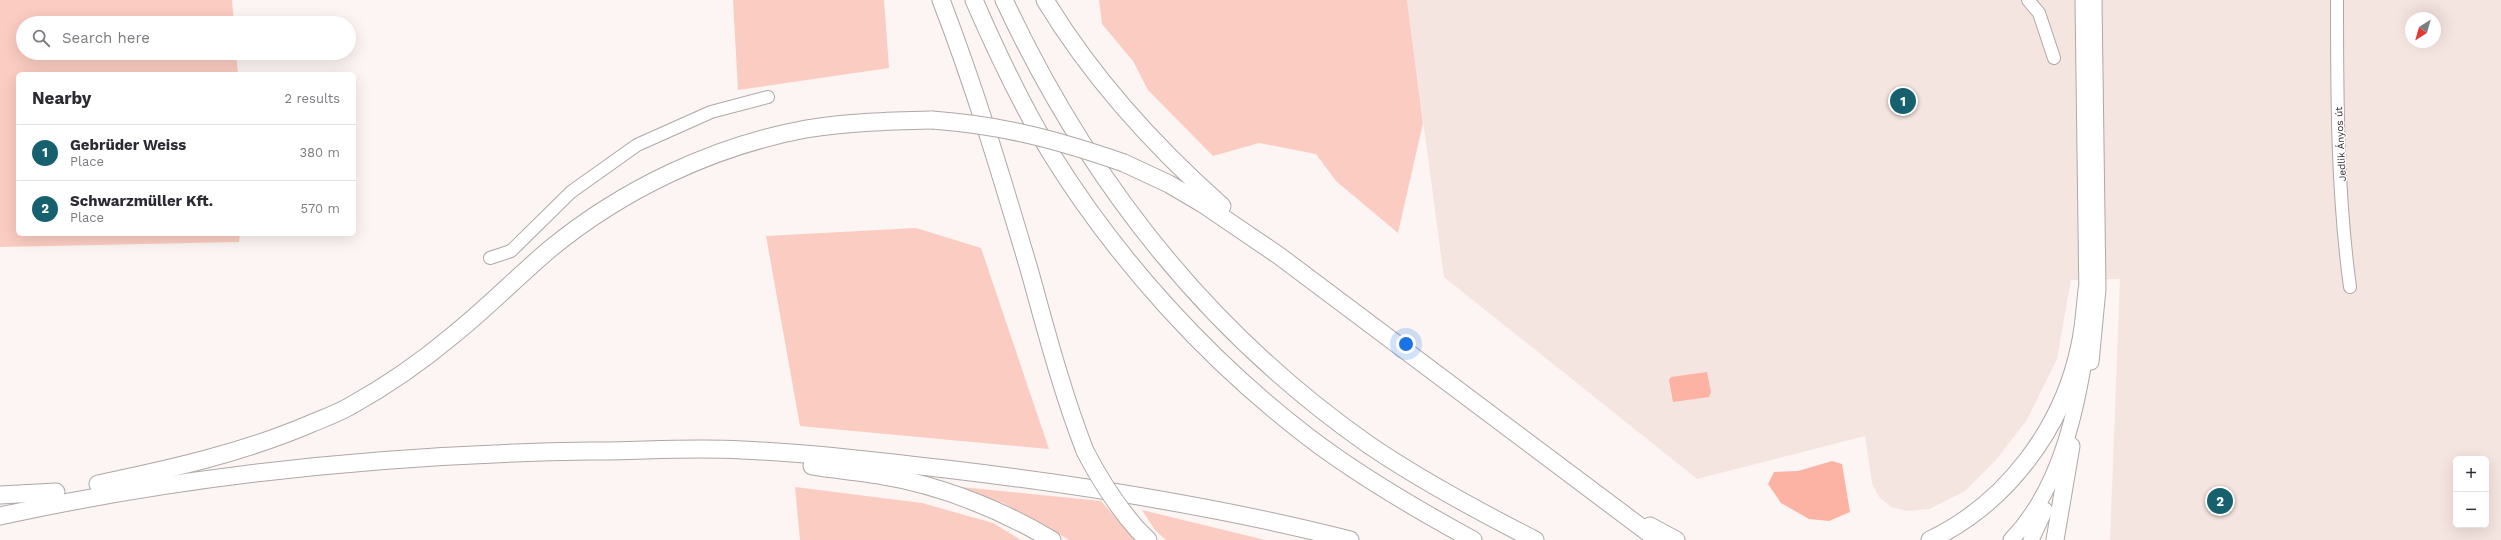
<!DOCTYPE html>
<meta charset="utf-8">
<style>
:root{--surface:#fff;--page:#f7f7f7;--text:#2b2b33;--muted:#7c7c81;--line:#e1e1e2;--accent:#17616f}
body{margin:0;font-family:"Work Sans",sans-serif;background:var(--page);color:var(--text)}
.controls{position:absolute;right:12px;bottom:12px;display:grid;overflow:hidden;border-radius:6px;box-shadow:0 4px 16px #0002}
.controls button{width:36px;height:36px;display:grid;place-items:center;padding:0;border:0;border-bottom:1px solid var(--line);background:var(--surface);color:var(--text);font:20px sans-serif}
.compass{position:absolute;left:2405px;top:12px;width:36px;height:36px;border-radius:50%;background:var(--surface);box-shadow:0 4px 16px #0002;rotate:217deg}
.you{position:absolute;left:1406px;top:344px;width:14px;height:14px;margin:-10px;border:3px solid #fff;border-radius:50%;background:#1a73e8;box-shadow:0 0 0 6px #1a73e833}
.badge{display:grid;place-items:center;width:26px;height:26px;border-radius:50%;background:var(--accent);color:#fff;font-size:13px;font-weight:700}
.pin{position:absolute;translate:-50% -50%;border:2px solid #fff;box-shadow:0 1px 4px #0006}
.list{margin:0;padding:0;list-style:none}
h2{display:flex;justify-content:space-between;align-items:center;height:52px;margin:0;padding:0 16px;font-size:17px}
h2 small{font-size:13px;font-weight:400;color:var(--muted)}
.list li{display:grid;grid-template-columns:26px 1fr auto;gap:12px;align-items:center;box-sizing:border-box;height:56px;padding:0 16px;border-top:1px solid var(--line)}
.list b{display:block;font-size:15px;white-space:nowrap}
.list p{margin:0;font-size:13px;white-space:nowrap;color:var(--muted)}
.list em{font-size:13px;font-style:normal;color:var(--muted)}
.icon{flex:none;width:22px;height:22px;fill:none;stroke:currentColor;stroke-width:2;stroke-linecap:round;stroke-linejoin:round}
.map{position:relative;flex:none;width:2501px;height:540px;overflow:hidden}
.search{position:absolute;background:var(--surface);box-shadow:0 4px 16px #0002;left:16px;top:16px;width:340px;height:44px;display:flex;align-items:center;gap:10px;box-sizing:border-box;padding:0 14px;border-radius:22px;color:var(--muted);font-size:15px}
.panel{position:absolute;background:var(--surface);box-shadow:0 4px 16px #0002;left:16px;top:72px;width:340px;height:164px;border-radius:6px}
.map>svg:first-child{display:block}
.built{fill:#f5e5e1;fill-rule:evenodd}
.green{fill:#fbccc1}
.water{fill:#fcb3a3}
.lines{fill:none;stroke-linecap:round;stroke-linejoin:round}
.minor-casing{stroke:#aea7a6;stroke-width:14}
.major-casing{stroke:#aea7a6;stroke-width:17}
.highway-casing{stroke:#aea7a6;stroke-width:19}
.minor{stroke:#fff;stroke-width:12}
.major{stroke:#fff;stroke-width:15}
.highway{stroke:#fff;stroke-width:17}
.highway-bridge-casing{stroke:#aea7a6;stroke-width:19;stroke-linecap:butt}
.highway-bridge{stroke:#fff;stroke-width:17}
.labels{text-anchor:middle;stroke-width:3;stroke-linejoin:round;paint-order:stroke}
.street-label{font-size:10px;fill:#2b2828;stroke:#fff}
</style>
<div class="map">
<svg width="2501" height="540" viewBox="0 0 2501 540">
<rect width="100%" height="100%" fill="#fcf5f3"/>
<path class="built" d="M1407 0H2501V540H2110L2120 279 2071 280 2057 359 2027 420 1995 461 1965 491 1929 509 1907 511 1891 507 1879 497 1872 483 1865 436 1697 479 1444 277ZM2411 18H2435V42H2411ZM2456 459H2486V525H2456Z"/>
<g class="green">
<path d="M0 0H232L234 23H23V53H236L238 74H18V234H240L239 242 0 247Z"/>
<path d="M733 0H884L889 68 738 90Z"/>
<path d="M1099 0H1407L1423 123 1398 233 1336 181 1316 154 1259 143 1213 156 1148 90 1133 61 1102 24Z"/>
<path d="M916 228 981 248 1049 449 800 426 766 236Z"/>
<path d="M951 486 1101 501 1135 540H1069L1003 503Z"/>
<path d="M795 487 922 503 993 523 1021 540H800Z"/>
<path d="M1142 510 1265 540H1166L1155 530Z"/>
</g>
<g class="water">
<path d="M1707 372 1711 392 1709 397 1673 402 1669 380 1671 377Z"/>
<path d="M1832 461 1842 464 1850 512 1829 521 1809 519 1781 503 1768 484 1774 472 1798 471Z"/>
</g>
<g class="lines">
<defs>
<g id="minor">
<path d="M2028 0 2039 13 2054 58"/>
<path d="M2337 0C2337 95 2337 192 2350 287"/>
<path d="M490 258 511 251 571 192 637 145 711 112 768 97"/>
</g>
<g id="major">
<path d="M2083 0 2087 303"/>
<path d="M2091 362 2098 289 2094 0"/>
<path d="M2011 540C2059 490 2076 415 2086 349"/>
<path d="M2031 540 2045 510"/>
</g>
<g id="highway">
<path d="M941 0C975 88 1002 178 1029 269 1046 330 1062 392 1085 451"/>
<path d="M974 0C997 53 1022 106 1052 155 1118 261 1208 360 1307 436 1359 476 1416 509 1473 540"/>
<path d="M1004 0C1088 180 1206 331 1369 445 1422 481 1478 511 1535 540"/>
<path d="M1045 0C1093 79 1153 145 1222 206"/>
<path d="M1124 163 1169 184 1203 204 1278 255 1658 540"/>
<path d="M812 466C834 470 856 471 878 475 940 485 998 508 1052 540"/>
<path d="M98 484C170 469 242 453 310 424 324 418 339 413 352 405 388 385 421 362 452 336 486 309 517 277 550 249 623 189 714 146 806 129 848 122 890 121 932 120"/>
<path d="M0 495 56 492"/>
<path d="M0 516C196 473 390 454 591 451 641 451 692 447 742 450 810 453 878 461 946 469 1082 485 1217 506 1350 540"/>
<path d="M1650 526 1676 540"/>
<path d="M1137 529 1148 540"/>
<path d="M1930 540C2007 503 2063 428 2080 345 2084 327 2085 308 2087 290"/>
<path d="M2055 540 2071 446"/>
</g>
</defs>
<use href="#minor" class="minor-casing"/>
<use href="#major" class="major-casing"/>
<use href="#highway" class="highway-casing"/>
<use href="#minor" class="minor"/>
<use href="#major" class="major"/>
<use href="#highway" class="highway"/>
<defs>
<g id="highway-bridge">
<path d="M932 120C1002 125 1058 140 1124 163"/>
<path d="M1085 451C1100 480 1116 505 1137 529"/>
</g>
</defs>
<use href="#highway-bridge" class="highway-bridge-casing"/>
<use href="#highway-bridge" class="highway-bridge"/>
</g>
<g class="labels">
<g class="street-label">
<text transform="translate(2340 144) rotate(-93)" y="4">Jedlik Ányos út</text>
</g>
</g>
</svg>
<div class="controls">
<button>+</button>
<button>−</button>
</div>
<svg class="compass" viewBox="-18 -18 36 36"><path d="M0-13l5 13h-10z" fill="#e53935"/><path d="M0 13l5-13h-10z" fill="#7c7c81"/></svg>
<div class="you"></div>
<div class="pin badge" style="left:1903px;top:101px">1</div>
<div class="pin badge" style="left:2220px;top:501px">2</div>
<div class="search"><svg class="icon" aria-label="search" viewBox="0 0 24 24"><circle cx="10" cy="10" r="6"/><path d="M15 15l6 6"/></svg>Search here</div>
<section class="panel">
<h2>Nearby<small>2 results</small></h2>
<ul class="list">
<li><span class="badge">1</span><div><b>Gebrüder Weiss</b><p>Place</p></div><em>380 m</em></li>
<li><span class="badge">2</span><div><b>Schwarzmüller Kft.</b><p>Place</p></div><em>570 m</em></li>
</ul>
</section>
</div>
